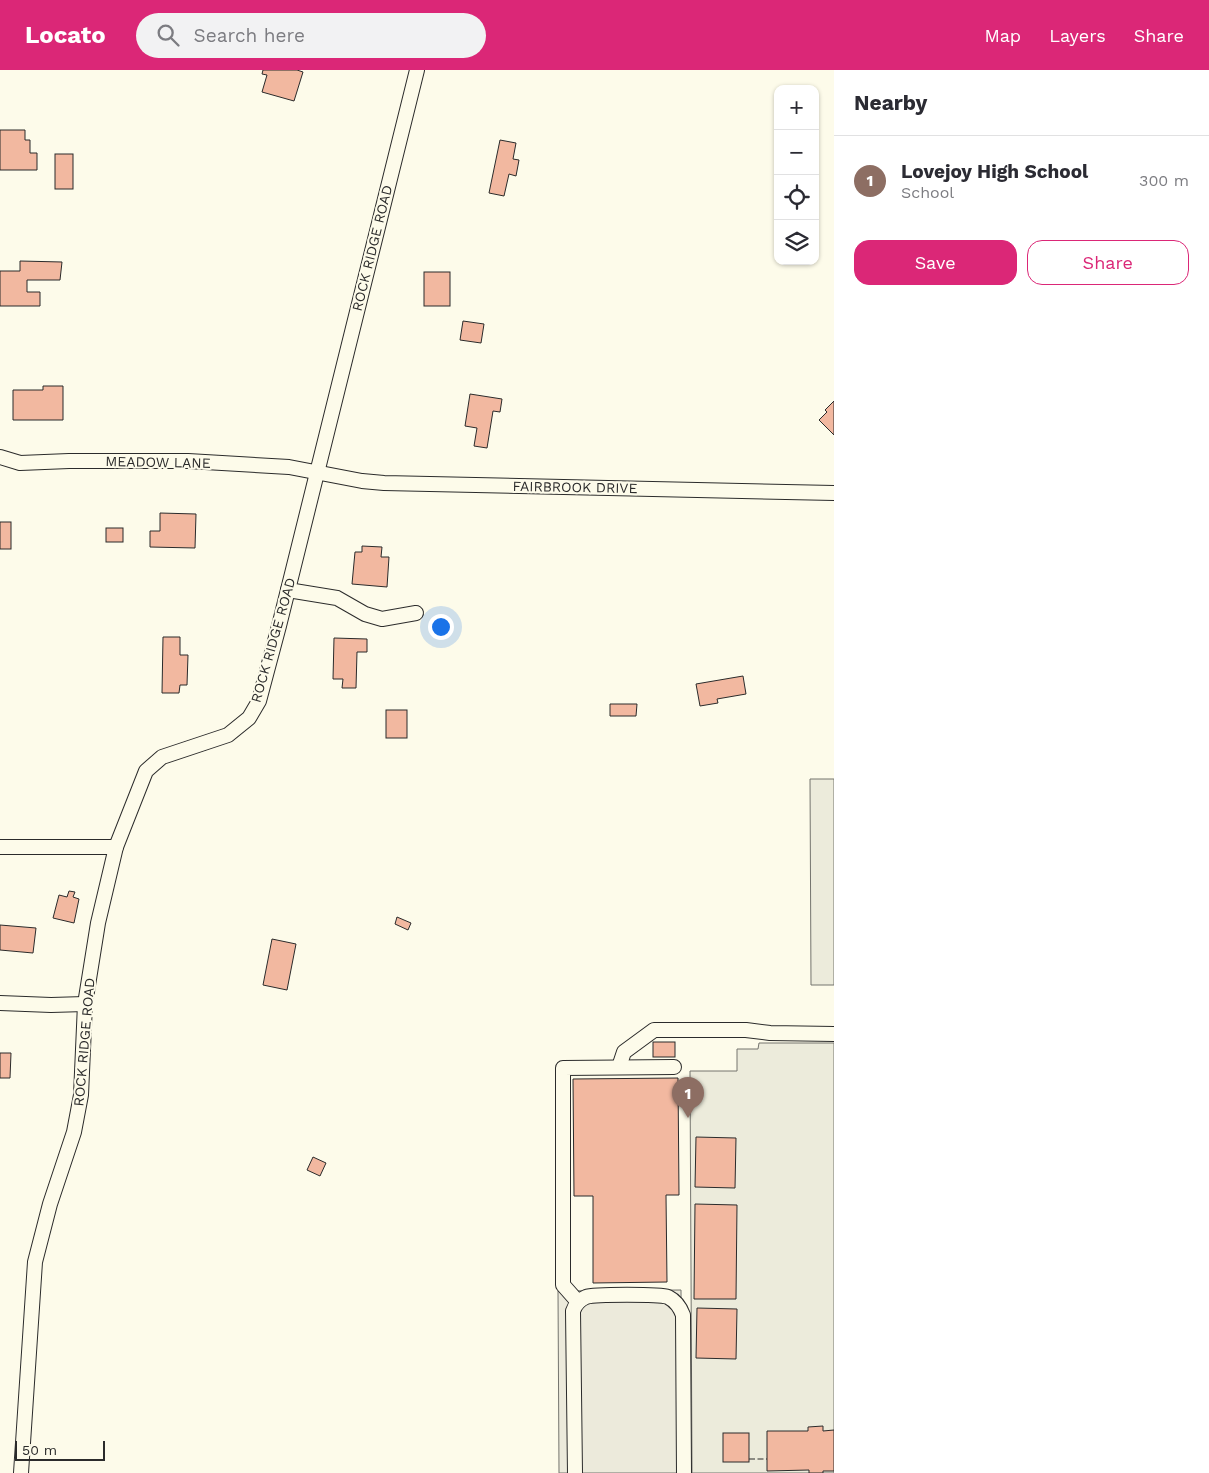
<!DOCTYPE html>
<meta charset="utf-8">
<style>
:root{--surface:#fff;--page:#f2f2f3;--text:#2b2b33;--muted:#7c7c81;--line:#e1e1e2;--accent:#db2777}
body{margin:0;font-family:"Work Sans",sans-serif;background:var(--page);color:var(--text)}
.controls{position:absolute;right:15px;top:15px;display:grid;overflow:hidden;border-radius:10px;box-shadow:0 1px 4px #0004}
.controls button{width:45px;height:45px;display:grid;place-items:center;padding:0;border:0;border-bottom:1px solid var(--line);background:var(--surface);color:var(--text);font:25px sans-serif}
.scale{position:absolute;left:15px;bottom:12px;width:90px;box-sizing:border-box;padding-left:5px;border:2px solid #2b2b2b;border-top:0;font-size:14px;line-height:18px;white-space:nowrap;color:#2b2b2b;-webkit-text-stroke:4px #fdfbea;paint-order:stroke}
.you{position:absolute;left:440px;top:556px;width:18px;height:18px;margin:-12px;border:4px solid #fff;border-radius:50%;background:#1a73e8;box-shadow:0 0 0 8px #1a73e833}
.badge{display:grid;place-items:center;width:32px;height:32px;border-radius:50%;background:var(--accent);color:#fff;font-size:16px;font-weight:700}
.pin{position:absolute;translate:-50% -41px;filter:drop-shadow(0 1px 2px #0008)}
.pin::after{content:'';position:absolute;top:26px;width:18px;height:15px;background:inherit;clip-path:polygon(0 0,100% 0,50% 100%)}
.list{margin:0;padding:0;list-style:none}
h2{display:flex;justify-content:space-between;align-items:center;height:65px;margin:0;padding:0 20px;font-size:21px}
h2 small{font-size:16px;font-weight:400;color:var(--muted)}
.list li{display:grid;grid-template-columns:32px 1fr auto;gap:15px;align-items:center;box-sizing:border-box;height:90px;padding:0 20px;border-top:1px solid var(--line)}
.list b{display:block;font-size:19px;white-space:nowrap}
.list p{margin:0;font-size:16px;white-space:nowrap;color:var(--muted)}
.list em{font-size:16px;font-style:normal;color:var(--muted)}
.actions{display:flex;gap:10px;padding:15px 20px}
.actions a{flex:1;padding:11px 0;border:1px solid var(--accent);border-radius:15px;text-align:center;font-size:18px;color:var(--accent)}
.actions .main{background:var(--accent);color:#fff}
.icon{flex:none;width:28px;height:28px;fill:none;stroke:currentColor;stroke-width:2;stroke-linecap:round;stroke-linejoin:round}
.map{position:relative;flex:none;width:834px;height:1403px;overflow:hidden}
header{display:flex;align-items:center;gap:30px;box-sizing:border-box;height:70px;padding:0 25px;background:var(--accent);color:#fff}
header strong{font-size:24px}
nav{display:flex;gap:28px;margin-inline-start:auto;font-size:18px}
.search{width:350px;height:45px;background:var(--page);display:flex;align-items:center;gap:12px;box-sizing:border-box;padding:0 18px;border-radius:28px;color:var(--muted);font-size:19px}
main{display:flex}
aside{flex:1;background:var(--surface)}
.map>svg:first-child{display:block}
.green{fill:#ecebdb;stroke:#74746e}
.parking{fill:#eceadb;stroke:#74746e}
.building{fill:#f2b8a0;stroke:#2b2b2b}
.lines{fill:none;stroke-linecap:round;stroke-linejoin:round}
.minor-casing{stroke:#2b2b2b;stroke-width:16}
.minor{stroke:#fdfbea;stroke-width:14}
.fence{stroke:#2b2b2b;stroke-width:1;stroke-dasharray:6 2.5;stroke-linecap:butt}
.labels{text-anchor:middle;stroke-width:4;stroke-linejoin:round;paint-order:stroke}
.street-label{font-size:14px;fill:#2b2b2b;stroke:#fdfbea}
</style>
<header>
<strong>Locato</strong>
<div class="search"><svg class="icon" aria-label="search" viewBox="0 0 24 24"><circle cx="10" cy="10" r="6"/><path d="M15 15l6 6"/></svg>Search here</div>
<nav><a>Map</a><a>Layers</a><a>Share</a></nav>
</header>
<main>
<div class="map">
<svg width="834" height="1403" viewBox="0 0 834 1403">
<rect width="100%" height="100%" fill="#fdfbea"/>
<g class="green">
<path d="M810 709H834V915H811Z"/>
<path d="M759 973H834V1403H692L690 1001H737V979H758Z"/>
</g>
<path class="parking" d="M681 1220 682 1403H559L558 1221Z"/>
<g class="building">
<path d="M263 0H297L303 2 294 31 262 22 267 5 262 4Z"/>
<path d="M0 60H25V70H30V83H37V100H0Z"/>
<path d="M500 70 516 73 513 89 519 90 516 106 509 104 504 126 489 123Z"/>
<rect x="55" y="84" width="18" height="35"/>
<path d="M20 191 62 192 60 210H27V222H40V236H0V201H20Z"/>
<rect x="424" y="202" width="26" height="34"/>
<path d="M463 251 484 254 481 273 460 270Z"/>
<path d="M43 316H63V350H13V320H43Z"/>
<path d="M470 324 502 329 500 342 493 341 487 378 474 376 477 358 465 356Z"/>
<path d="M834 331V365L819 350 827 342 825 340Z"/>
<path d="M160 443 196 444 195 478 150 477V461H160Z"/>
<rect x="0" y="452" width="11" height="27"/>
<rect x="106" y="458" width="17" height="14"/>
<path d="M362 476 382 477 381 487H389L387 517 352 514 355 482H362Z"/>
<path d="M163 567H180V585H188L187 615H180L179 623H162Z"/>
<path d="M334 568 367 569V582H357L356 618H342L343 609H333Z"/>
<path d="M743 606 746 624 717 629 718 633 700 636 696 614Z"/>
<path d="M610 634H637L636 646H610Z"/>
<rect x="386" y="640" width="21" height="28"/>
<path d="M69 821 75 822 73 827 79 829 74 853 53 848 59 825 67 827Z"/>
<path d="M397 847 411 853 408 860 395 854Z"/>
<path d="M0 855 36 858 33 883 0 880Z"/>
<path d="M272 869 296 874 287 920 263 915Z"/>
<rect x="653" y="972" width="22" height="15"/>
<path d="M0 983H11L10 1008H0Z"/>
<path d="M678 1008 679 1125H666L667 1212 593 1213V1126H574L573 1009Z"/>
<path d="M696 1067 736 1068 735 1118 695 1117Z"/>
<path d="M313 1087 326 1093 320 1106 307 1100Z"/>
<path d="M695 1134 737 1135 736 1229H694Z"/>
<path d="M697 1238 737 1239 736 1289 696 1288Z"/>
<path d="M823 1356V1361L834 1360V1401H823V1403H809V1400L767 1401V1361H808V1357Z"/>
<rect x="723" y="1363" width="26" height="29"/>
</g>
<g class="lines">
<defs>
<g id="minor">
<path d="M0 387 20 393 69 391H188L289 397 362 411 384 413 834 423"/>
<path d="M288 520 337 528 365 544 382 549 416 543"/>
<path d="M0 777H116"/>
<path d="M0 933 51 935 85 934"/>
<path d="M619 997 624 982 654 960H746L770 963 834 964"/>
<path d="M578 1232 563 1215V998L674 997"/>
<path d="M21 1403 35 1192 50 1134 74 1062 81 1025 85 934 98 853 116 777 146 701 162 687 228 665 249 648 259 631 279 556 417 0"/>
<path d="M575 1403 573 1241C575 1235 579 1230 586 1227 594 1224 660 1224 668 1227 676 1231 680 1237 683 1245L684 1403"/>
</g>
</defs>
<use href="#minor" class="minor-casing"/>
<use href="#minor" class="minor"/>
<path class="fence" d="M749 1389H767"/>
</g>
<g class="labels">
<g class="street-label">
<text transform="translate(372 178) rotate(-76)" y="5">ROCK RIDGE ROAD</text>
<text transform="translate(158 392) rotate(1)" y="5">MEADOW LANE</text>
<text transform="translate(575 417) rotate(1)" y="5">FAIRBROOK DRIVE</text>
<text transform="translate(273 570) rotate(-74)" y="5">ROCK RIDGE ROAD</text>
<text transform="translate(84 972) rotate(-85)" y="5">ROCK RIDGE ROAD</text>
</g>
</g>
</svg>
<div class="controls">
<button>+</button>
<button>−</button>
<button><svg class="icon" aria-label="locate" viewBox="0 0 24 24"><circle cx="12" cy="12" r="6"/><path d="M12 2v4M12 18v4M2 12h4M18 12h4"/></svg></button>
<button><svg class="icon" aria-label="layers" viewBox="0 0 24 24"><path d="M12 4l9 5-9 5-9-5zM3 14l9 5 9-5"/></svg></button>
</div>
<div class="scale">50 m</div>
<div class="you"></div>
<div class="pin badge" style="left:688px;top:1048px;background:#8d6e63">1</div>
</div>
<aside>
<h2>Nearby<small></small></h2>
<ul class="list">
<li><span class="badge" style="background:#8d6e63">1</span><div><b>Lovejoy High School</b><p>School</p></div><em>300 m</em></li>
</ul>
<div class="actions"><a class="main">Save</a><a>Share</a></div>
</aside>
</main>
